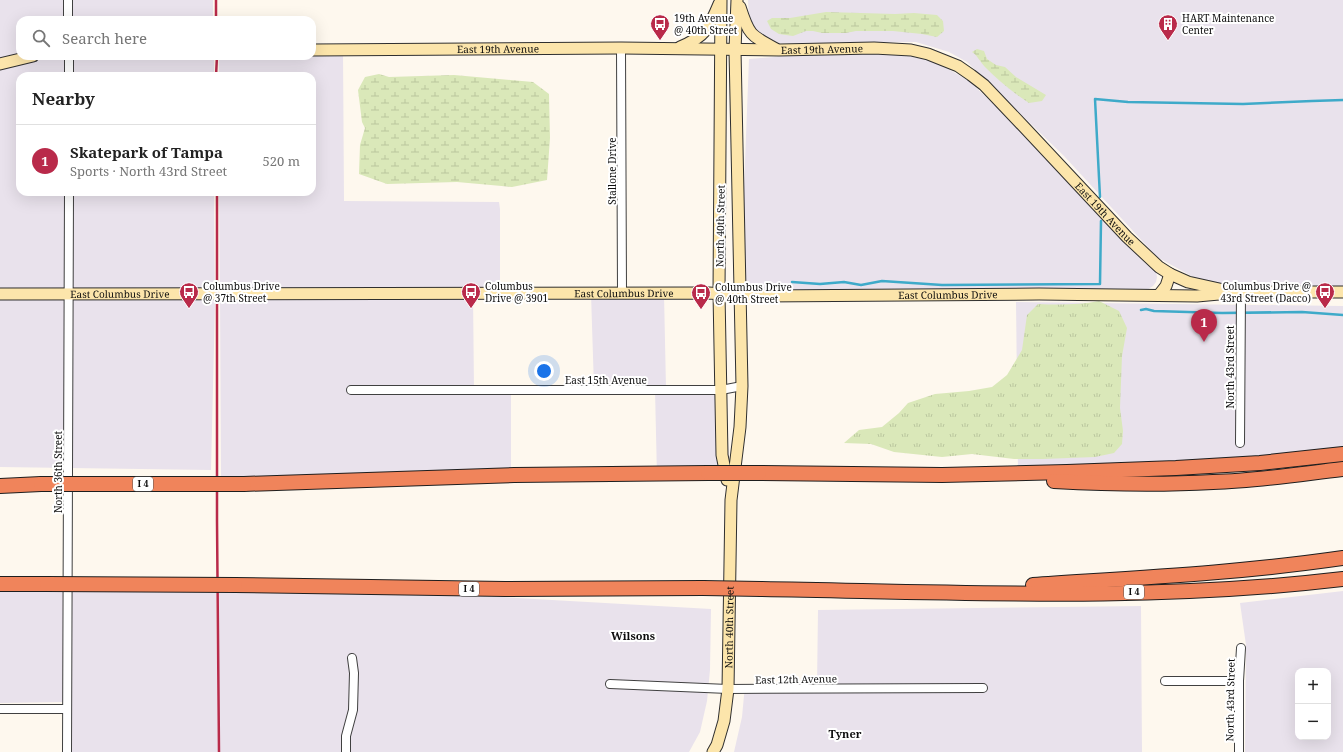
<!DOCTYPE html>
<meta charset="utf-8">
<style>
:root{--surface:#fff;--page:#f6f6f6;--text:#222;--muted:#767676;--line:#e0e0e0;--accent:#b92a4a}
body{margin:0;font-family:"Noto Serif",serif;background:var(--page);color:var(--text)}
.controls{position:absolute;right:12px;bottom:12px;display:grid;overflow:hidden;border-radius:8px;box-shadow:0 4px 16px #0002}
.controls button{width:36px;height:36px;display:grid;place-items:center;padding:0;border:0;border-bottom:1px solid var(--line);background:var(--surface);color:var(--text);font:20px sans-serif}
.you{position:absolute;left:544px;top:371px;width:14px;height:14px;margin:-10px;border:3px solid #fff;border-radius:50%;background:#1a73e8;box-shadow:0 0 0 6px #1a73e833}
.badge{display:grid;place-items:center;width:26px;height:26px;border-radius:50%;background:var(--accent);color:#fff;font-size:13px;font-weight:700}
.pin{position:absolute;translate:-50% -33px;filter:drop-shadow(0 1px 2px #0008)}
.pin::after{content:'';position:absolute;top:21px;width:14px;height:12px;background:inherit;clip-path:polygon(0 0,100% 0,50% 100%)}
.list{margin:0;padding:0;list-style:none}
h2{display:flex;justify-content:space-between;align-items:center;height:52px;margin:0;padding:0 16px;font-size:17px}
h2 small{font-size:13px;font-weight:400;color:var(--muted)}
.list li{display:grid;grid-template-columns:26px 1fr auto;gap:12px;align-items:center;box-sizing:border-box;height:72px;padding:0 16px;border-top:1px solid var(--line)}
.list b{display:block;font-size:15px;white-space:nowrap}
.list p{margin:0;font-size:13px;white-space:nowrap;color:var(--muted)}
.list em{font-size:13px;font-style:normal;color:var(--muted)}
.icon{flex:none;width:22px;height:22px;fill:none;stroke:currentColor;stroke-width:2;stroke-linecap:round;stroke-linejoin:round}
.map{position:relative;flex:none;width:1343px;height:752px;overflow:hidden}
.search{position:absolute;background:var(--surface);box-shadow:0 4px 16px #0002;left:16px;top:16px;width:300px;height:44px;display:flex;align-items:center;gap:10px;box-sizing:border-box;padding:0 14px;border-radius:12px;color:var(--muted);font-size:15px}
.panel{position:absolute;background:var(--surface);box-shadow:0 4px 16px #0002;left:16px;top:72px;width:300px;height:124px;border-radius:12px}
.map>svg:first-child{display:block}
.industrial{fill:#e9e2ec;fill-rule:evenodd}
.grass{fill:url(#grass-tufts)}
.wetland{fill:url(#wetland-marsh)}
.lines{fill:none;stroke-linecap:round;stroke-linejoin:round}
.stream{stroke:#3eaac9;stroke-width:2.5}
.minor-casing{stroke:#404040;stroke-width:10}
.secondary-casing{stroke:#2f2f2f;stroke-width:13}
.motorway-casing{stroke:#1e1e1e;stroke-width:16}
.minor{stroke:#fff;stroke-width:8}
.secondary{stroke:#fce5ab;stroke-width:11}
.motorway{stroke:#f0845b;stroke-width:14}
.rail{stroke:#b92a4a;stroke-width:2.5}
.motorway-bridge-casing{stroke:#1e1e1e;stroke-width:16;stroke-linecap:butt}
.motorway-bridge{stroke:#f0845b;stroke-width:14}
.labels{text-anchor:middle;stroke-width:4;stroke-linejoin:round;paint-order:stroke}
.shield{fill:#fff;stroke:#565656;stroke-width:1}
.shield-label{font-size:9px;font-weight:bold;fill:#0d0d0d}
.poi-label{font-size:10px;fill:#0d0d0d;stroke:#fff;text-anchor:start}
.street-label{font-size:10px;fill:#0d0d0d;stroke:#fff}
.neighbourhood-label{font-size:11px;font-weight:bold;fill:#0d0d0d;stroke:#fff}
</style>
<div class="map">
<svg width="1343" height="752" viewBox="0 0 1343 752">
<defs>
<pattern id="grass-tufts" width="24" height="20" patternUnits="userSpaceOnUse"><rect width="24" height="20" fill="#dae8b9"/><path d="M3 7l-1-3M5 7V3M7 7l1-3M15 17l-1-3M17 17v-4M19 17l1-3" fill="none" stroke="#bac69e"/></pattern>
<pattern id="wetland-marsh" width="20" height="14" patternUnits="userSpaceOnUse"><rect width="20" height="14" fill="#dae8b9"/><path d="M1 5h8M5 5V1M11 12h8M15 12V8" fill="none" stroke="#bac69e"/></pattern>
</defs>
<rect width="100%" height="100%" fill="#fef8ee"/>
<g class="industrial">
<path d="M0 0H213V20H20V56H214V76H20V192H214L215 304 211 470 0 467Z"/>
<path d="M748 0H1343V288L1238 289 1195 278 1157 257 1064 156 967 62 949 52 916 42 779 43 761 35 749 22Z"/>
<path d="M312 52H343L344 201 499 202 500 209V291H220L219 192H312V76H219V56H312Z"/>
<path d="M823 53 905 55 938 63 969 81 1016 125 1145 263 1156 272 1157 277 1156 282 1153 286 1147 290 740 291 749 59Z"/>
<path d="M473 294 474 390H511V479H221L220 295Z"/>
<path d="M591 294H664L666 388H594Z"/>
<path d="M1016 302 1343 306V451L1018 475Z"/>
<path d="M725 389 730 475 657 477 655 390Z"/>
<path d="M0 584H67L65 702 0 703Z"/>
<path d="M70 585 216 587 218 752H69Z"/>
<path d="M218 588 449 594 711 609 710 670 707 701 700 732 689 752H219Z"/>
<path d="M1343 591V752H1245L1246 645 1240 603ZM1298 671H1328V737H1298Z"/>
<path d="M1141 606 1142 752H734L742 717 745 685H817L818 610Z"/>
</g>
<path class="grass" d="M1099 301 1119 311 1127 328 1122 356 1120 408 1123 431 1122 444 1114 453 1095 457 1043 459H1014L972 454 942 457 894 452 871 444 844 443 859 430 882 427 899 413 908 403 935 394 969 391 992 387 1007 375 1022 350 1027 315 1038 304C1059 305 1079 305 1099 301Z"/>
<g class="wetland">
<path d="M826 12 895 14 914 13 937 15 943 21 944 31 937 37 922 34 893 31H856L846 33H822L813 31H806L793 36 779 34 771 29 767 21 772 18H790Z"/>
<path d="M977 49 984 51 987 59 996 65 1005 67 1016 77 1046 95 1042 101 1029 103C1013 93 998 80 985 67 980 62 978 56 972 52Z"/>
<path d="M379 74 389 77 454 75 533 82 549 94 550 138 547 180 512 187 457 182 387 184 359 174 360 145 365 128 362 122 358 90 365 77Z"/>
</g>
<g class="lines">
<g class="stream">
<path d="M1100 197 1095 99 1128 102 1243 104 1312 101 1343 100"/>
<path d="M792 282 820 284 844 282 861 285 882 281 942 285 1100 284 1101 221"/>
<path d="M1141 310 1146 309 1154 311 1222 313 1302 312 1343 315"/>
</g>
<defs>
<g id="minor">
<path d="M68 0V20"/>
<path d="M621 48 622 293"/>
<path d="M69 56V76"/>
<path d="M351 390H721L742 386"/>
<path d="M1240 443 1241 292"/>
<path d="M1165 681H1239"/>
<path d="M610 684 728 689 983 688"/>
<path d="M0 709H67"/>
<path d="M67 752 69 192"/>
<path d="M346 752V736L353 710 354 673 352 658"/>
<path d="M1239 752V681L1241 648"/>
</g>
<g id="secondary">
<path d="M721 0 719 293 722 455 727 480"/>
<path d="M740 7C749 35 750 35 776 49"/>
<path d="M680 47C705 37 709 28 719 4"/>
<path id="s1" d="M312 50 621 48 779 50 874 48 911 50 928 54 958 66 971 75 984 85 1024 127 1127 237 1159 267 1170 274 1188 282 1224 290"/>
<path d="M0 64 33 56"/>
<path id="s2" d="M0 294 709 293 748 296 1039 294 1197 296 1241 292H1343"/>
<path d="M1159 295 1166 286 1170 274"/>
<path id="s3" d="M713 752 717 745 724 721 728 689 731 500 740 427 742 386 735 50 737 0"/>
</g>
<g id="motorway">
<path d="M759 473 942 475 1067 472 1176 468 1260 463 1343 454"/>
<path d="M1054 481C1107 484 1160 485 1213 482 1256 481 1300 474 1343 469"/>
<path d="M244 484 514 475 708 473"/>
<path d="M0 486 41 484"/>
<path d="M0 584H47"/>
<path d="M235 585 505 589 703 588"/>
<path d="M1033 585C1136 578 1240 573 1343 558"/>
<path d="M761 589C954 592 1150 602 1343 579"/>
</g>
</defs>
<use href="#minor" class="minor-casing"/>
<use href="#secondary" class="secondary-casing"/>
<use href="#motorway" class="motorway-casing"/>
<use href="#minor" class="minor"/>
<use href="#secondary" class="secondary"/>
<use href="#motorway" class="motorway"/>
<g class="rail">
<path d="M216 0V20"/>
<path d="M216 76 217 56"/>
<path d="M217 192V521L219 752"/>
</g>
<defs>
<g id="motorway-bridge">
<path d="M708 473H759"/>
<path d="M41 484H244"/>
<path d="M47 584 235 585"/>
<path d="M703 588 761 589"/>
</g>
</defs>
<use href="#motorway-bridge" class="motorway-bridge-casing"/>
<use href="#motorway-bridge" class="motorway-bridge"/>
</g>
<defs>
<symbol id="bus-pin" viewBox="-11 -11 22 30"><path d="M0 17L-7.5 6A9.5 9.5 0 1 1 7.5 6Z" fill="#b92a4a" stroke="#fff"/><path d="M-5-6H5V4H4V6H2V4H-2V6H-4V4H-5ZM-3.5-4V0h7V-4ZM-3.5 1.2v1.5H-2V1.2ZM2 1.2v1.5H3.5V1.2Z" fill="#fff"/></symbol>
<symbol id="building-pin" viewBox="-11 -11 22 30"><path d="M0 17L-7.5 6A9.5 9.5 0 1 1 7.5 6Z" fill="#b92a4a" stroke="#fff"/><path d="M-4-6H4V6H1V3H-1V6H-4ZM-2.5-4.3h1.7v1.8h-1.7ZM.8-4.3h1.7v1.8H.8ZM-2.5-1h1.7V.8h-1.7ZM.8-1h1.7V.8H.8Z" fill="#fff"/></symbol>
</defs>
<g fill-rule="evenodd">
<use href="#bus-pin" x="649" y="13" width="22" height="30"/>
<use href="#building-pin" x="1157" y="13" width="22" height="30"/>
<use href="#bus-pin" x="178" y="281" width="22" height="30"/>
<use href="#bus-pin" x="460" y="281" width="22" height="30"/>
<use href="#bus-pin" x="1314" y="281" width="22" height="30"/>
<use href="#bus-pin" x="690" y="282" width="22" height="30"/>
</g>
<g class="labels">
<g class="shield">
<rect x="133" y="477" width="20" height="14" rx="3"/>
<rect x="459" y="582" width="20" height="14" rx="3"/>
<rect x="1124" y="585" width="20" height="14" rx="3"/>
</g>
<g class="shield-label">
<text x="143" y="487">I 4</text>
<text x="469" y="592">I 4</text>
<text x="1134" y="595">I 4</text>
</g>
<g class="poi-label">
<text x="674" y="22">19th Avenue<tspan x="674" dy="12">@ 40th Street</tspan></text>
<text x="1182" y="22">HART Maintenance<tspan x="1182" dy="12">Center</tspan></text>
<text x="203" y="290">Columbus Drive<tspan x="203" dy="12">@ 37th Street</tspan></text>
<text x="485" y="290">Columbus<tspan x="485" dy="12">Drive @ 3901</tspan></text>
<text x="1311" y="290" text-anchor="end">Columbus Drive @<tspan x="1311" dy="12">43rd Street (Dacco)</tspan></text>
<text x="715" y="291">Columbus Drive<tspan x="715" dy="12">@ 40th Street</tspan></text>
</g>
<g class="street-label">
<text dy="4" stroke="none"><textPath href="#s1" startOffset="186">East 19th Avenue</textPath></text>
<text dy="4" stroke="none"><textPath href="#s1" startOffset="510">East 19th Avenue</textPath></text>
<text transform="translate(612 171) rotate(-90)" y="4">Stallone Drive</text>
<text dy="4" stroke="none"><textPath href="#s1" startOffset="858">East 19th Avenue</textPath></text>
<text transform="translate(720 226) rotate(-89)" y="4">North 40th Street</text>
<text dy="4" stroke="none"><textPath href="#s2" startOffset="624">East Columbus Drive</textPath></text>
<text dy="4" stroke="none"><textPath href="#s2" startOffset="120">East Columbus Drive</textPath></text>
<text dy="4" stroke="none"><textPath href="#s2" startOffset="948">East Columbus Drive</textPath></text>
<text transform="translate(1230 367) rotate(-90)" y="4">North 43rd Street</text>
<text x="606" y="384">East 15th Avenue</text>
<text transform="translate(58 472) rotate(-90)" y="4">North 36th Street</text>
<text dy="4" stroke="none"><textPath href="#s3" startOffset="127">North 40th Street</textPath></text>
<text transform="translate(796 679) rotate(-1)" y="4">East 12th Avenue</text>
<text transform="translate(1230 700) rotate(-89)" y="4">North 43rd Street</text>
</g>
<g class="neighbourhood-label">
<text x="633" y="640">Wilsons</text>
<text x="845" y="738">Tyner</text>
</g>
</g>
</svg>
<div class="controls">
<button>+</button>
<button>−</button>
</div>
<div class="you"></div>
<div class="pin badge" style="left:1204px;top:342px">1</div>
<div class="search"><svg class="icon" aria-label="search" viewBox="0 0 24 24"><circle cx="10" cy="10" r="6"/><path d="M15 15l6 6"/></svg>Search here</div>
<section class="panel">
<h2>Nearby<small></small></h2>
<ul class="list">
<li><span class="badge">1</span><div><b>Skatepark of Tampa</b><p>Sports · North 43rd Street</p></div><em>520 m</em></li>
</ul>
</section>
</div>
